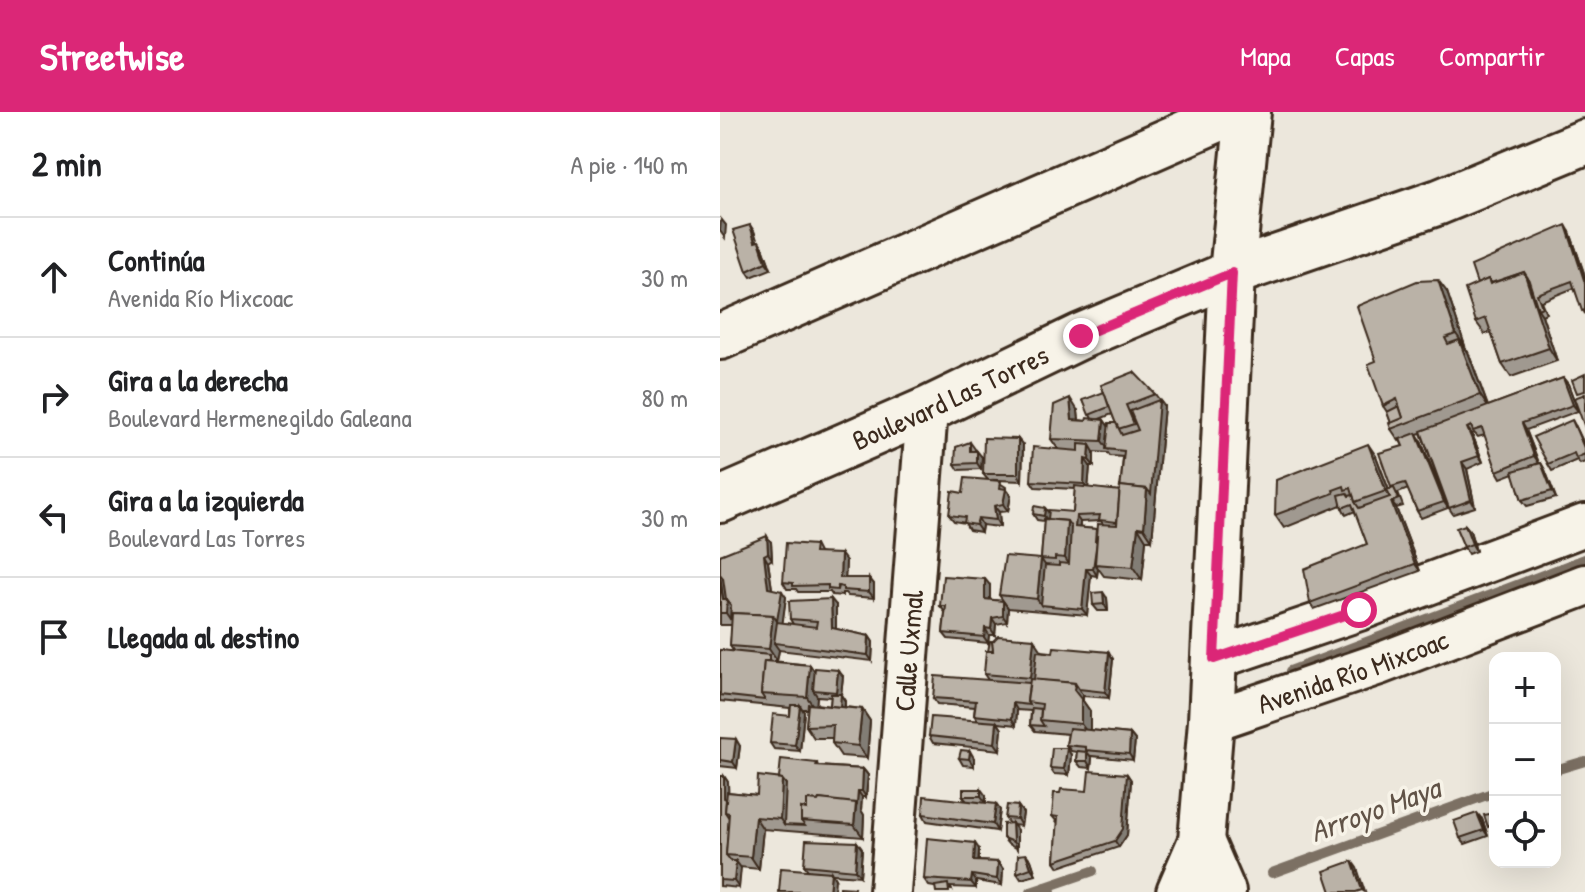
<!DOCTYPE html>
<html lang="es">
<meta charset="utf-8">
<style>
:root{--surface:#fff;--page:#f2f2f2;--text:#202124;--muted:#757577;--line:#e0e0e0;--accent:#db2777}
body{margin:0;font-family:"Patrick Hand",sans-serif;background:var(--page);color:var(--text)}
.controls{position:absolute;right:24px;bottom:24px;display:grid;overflow:hidden;border-radius:16px;box-shadow:0 8px 32px #0002}
.controls button{width:72px;height:72px;display:grid;place-items:center;padding:0;border:0;border-bottom:2px solid var(--line);background:var(--surface);color:var(--text);font:40px sans-serif}
.stop{position:absolute;width:24px;height:24px;margin:-18px;border:6px solid #db2777;border-radius:50%;background:#fff}
.stop.end{background:#db2777;border-color:#fff;box-shadow:0 2px 8px #0008}
.list{margin:0;padding:0;list-style:none}
h2{display:flex;justify-content:space-between;align-items:center;height:104px;margin:0;padding:0 32px;font-size:34px}
h2 small{font-size:26px;font-weight:400;color:var(--muted)}
.list li{display:grid;grid-template-columns:52px 1fr auto;gap:24px;align-items:center;box-sizing:border-box;height:120px;padding:0 32px;border-top:2px solid var(--line)}
.list b{display:block;font-size:30px;white-space:nowrap}
.list p{margin:0;font-size:26px;white-space:nowrap;color:var(--muted)}
.list em{font-size:26px;font-style:normal;color:var(--muted)}
.icon{flex:none;width:44px;height:44px;fill:none;stroke:currentColor;stroke-width:2;stroke-linecap:round;stroke-linejoin:round}
.map{position:relative;flex:none;width:865px;height:780px;overflow:hidden}
header{display:flex;align-items:center;gap:48px;box-sizing:border-box;height:112px;padding:0 40px;background:var(--accent);color:#fff}
header strong{font-size:38px}
nav{display:flex;gap:44px;margin-inline-start:auto;font-size:28px}
main{display:flex}
aside{flex:1;background:var(--surface)}
.map>svg:first-child{display:block}
.lines{fill:none;stroke-linecap:round;stroke-linejoin:round}
.stream{stroke:#7c7064;stroke-width:10}
.minor-casing{stroke:#3b2a1e;stroke-width:46}
.major-casing{stroke:#3b2a1e;stroke-width:50}
.minor{stroke:#f7f3e8;stroke-width:40}
.major{stroke:#f7f3e8;stroke-width:44}
.wall{fill:#a09990;stroke:#3b2a1e;stroke-width:2;fill-rule:evenodd}
.shaded-wall{fill:#827d75;stroke:#3b2a1e;stroke-width:2}
.building{fill:#bab2a7;stroke:#3b2a1e;stroke-width:2}
.route{stroke:#db2777;stroke-width:10}
.labels{text-anchor:middle;stroke-width:7;stroke-linejoin:round;paint-order:stroke}
.street-label{font-size:28px;fill:#3b2a1e;stroke:#f7f3e8}
.water-label{font-size:30px;font-style:italic;fill:#615347;stroke:#f7f3e8}
</style>
<header>
<strong>Streetwise</strong>
<nav><a>Mapa</a><a>Capas</a><a>Compartir</a></nav>
</header>
<main>
<aside>
<h2>2 min<small>A pie · 140 m</small></h2>
<ul class="list">
<li><svg class="icon" aria-label="ahead" viewBox="0 0 24 24"><path d="M12 20V5M6 11l6-6 6 6"/></svg><div><b>Continúa</b><p>Avenida Río Mixcoac</p></div><em>30 m</em></li>
<li><svg class="icon" aria-label="right" viewBox="0 0 24 24"><path d="M7 20v-9h11M14 6l5 5-5 5"/></svg><div><b>Gira a la derecha</b><p>Boulevard Hermenegildo Galeana</p></div><em>80 m</em></li>
<li><svg class="icon" aria-label="left" viewBox="0 0 24 24"><path d="M17 20v-9H6M10 6l-5 5 5 5"/></svg><div><b>Gira a la izquierda</b><p>Boulevard Las Torres</p></div><em>30 m</em></li>
<li><svg class="icon" aria-label="arrive" viewBox="0 0 24 24"><path d="M6 21V4h12l-3 4 3 4H6"/></svg><div><b>Llegada al destino</b></div></li>
</ul>
</aside>
<div class="map">
<svg width="865" height="780" viewBox="0 0 865 780">
<rect width="100%" height="100%" fill="#ece7dc"/>
<filter id="ink" filterUnits="userSpaceOnUse"><feTurbulence type="fractalNoise" baseFrequency=".0125" numOctaves="2"/><feDisplacementMap in="SourceGraphic" scale="16" xChannelSelector="R" yChannelSelector="G"/><feConvolveMatrix kernelMatrix="1 2 1 2 8 2 1 2 1" color-interpolation-filters="sRGB"/></filter>
<g filter="url(#ink)">
<g class="lines">
<g class="stream">
<path d="M570 559 865 447"/>
<path d="M835 658 865 649"/>
<path d="M552 761 775 680"/>
<path d="M326 775 373 759"/>
<path d="M311 780 326 775 331 779"/>
</g>
<defs>
<g id="minor">
<path d="M494 547 639 498 865 413"/>
<path id="s1" d="M491 609 659 552 865 473"/>
<path id="s2" d="M170 780 207 298"/>
</g>
<g id="major">
<path d="M0 225 514 0"/>
<path id="s3" d="M0 388 207 298 361 224 512 161 719 90 865 30"/>
<path d="M481 729 503 780"/>
<path d="M459 780 481 729 491 609 512 161 528 0"/>
</g>
</defs>
<use href="#minor" class="minor-casing"/>
<use href="#major" class="major-casing"/>
<use href="#minor" class="minor"/>
<use href="#major" class="major"/>
</g>
<g class="wall">
<path d="M34 119 37 129 43 135 51 157 31 165 27 159Z"/>
<path d="M850 120 865 164V202L854 176 821 189 826 201 822 203 837 249 791 265 782 252 771 220 765 222 756 210 757 172Z"/>
<path d="M727 180 745 234H744L748 240 768 294 843 266 848 272 858 299 806 318 819 351 811 354 821 351 825 358 836 386 807 394 802 388 794 361 781 366 777 359 765 323 758 325 754 321 752 322 763 350 747 357 755 395 733 402 729 396 701 321 697 322 700 327 728 396 701 406 697 399 688 377 678 381 683 394 676 396 700 459 594 497 590 491 647 432 635 399 626 403 621 393 564 416 555 403 656 344 669 378 672 376 671 375 683 334 680 328 679 329 671 317V311L667 300 663 294 656 249Z"/>
<path d="M435 282 444 294 432 428H426L422 468 384 464 378 456 377 464 371 463 367 503 288 496 279 483 321 447 324 409 317 408 313 402 325 396 329 401 353 400 355 377 315 375 311 369 338 337 331 327 358 299 359 308 366 309 372 307 363 288ZM392 302 396 311 388 314 384 308H377ZM374 340 388 341 390 344 403 345 400 379 368 376 370 354H374ZM381 409 383 412 378 419 376 417 360 416V410Z"/>
<path d="M856 315 865 334V350L860 352 857 348 832 359 828 352Z"/>
<path d="M250 330 255 337V339L262 345 261 357 239 358 235 352Z"/>
<path d="M303 333 302 369 275 368 286 375 285 377 291 383 288 399 279 400 280 415 262 413 261 420 249 418 245 411 234 409 229 403 243 381 268 368 263 362Z"/>
<path d="M745 413 750 419 756 439 748 442 744 435Z"/>
<path d="M51 430 52 447 48 450 52 477 66 485 62 511 73 512 70 507 116 493V517L149 524 153 530 152 549 59 538 57 549H53L90 553 94 559 123 564 121 583 125 589V595L142 597 150 609 147 646 121 644 112 631V626H94L86 614 88 597H82L84 600 80 639 54 637 50 631 70 604V596L0 589V538L14 540 10 534 12 513H0V443ZM97 584 111 585 110 594 96 592Z"/>
<path d="M95 433 99 441 126 449 125 466H149L154 472V486L128 484 125 481H122V484L112 483 110 480H78L76 477H67L63 470Z"/>
<path d="M270 473V488L283 489 288 496 287 510 276 512 275 523H269L268 531 228 527 223 521 225 500 220 494Z"/>
<path d="M387 486 388 499H378L373 493Z"/>
<path d="M268 539H322L393 547 389 586 363 584V589L370 599V618L410 622 415 628 413 648 371 644 372 646 371 656 361 655 356 649 357 640 351 639 346 633 348 622 315 619 310 613 311 599 297 598 296 613 278 611 282 617 280 638 213 631 209 624 258 609 254 603 255 595 217 592 213 586 268 568 264 562Z"/>
<path d="M0 626 20 634 17 656 0 654Z"/>
<path d="M351 643 349 663 334 662 330 656Z"/>
<path d="M239 646H254V654L243 653Z"/>
<path d="M97 651 98 654 143 657 148 663 146 685H142L141 698 144 703 143 725 43 717 39 757 20 755 19 776 0 774V664H4L8 670V680L37 683 59 666Z"/>
<path d="M407 662 411 668 407 723 399 735 339 755 335 749 338 711 332 704 367 679Z"/>
<path d="M243 684H266V691L280 698 277 719 207 709 203 702 246 688Z"/>
<path d="M298 694 303 701 301 714 293 713 297 718V737L288 732 283 726 289 712 285 706Z"/>
<path d="M762 707 768 724 745 732 740 726Z"/>
<path d="M137 730 142 737 140 764 112 762 115 767 88 758 84 753Z"/>
<path d="M259 737V749L278 750 283 757 282 773 256 769V776L230 775 232 778 209 774 204 767Z"/>
<path d="M311 748 316 763 301 767 297 761Z"/>
<path d="M785 750H804L788 754Z"/>
</g>
<g class="shaded-wall">
<path d="M1 107 6 113 5 126 0 119Z"/>
<path d="M30 113 34 119 40 137 35 130Z"/>
<path d="M846 113 850 120 865 164V171Z"/>
<path d="M39 129 43 135 51 157 46 150Z"/>
<path d="M804 160 812 172 818 197 822 203 837 249 829 236Z"/>
<path d="M718 168 727 180 745 234 736 222Z"/>
<path d="M739 228 748 240 768 295 760 283Z"/>
<path d="M843 266 848 272 858 299 853 293Z"/>
<path d="M350 286 358 299 360 320 352 308Z"/>
<path d="M439 288 444 294 432 428 424 416 427 377Z"/>
<path d="M384 308 393 321 388 337 382 329Z"/>
<path d="M852 308 856 315 865 334V338Z"/>
<path d="M802 311 806 318 819 351 814 344Z"/>
<path d="M747 316 752 322 763 350 759 344Z"/>
<path d="M696 321 700 327 728 396 724 390Z"/>
<path d="M298 327 303 333 302 369 298 362Z"/>
<path d="M648 332 656 344 674 392 666 379Z"/>
<path d="M370 333 374 340V354L369 348Z"/>
<path d="M257 339 262 345 261 357 257 351Z"/>
<path d="M365 347 370 354 368 378 364 372Z"/>
<path d="M742 350 747 357 755 395 751 388Z"/>
<path d="M821 351 825 358 836 386 832 379Z"/>
<path d="M286 377 291 383 288 399 283 392Z"/>
<path d="M671 390 676 396 700 459 695 452Z"/>
<path d="M274 394 279 400 280 415 276 408Z"/>
<path d="M325 396 330 402 329 410 324 404Z"/>
<path d="M356 404 360 410 359 422 355 415Z"/>
<path d="M258 406 262 413 261 420 256 413Z"/>
<path d="M347 409 356 421 353 458 345 446Z"/>
<path d="M745 413 750 419 756 439 752 432Z"/>
<path d="M418 415 426 428 422 468 413 455Z"/>
<path d="M47 424 51 430 52 447 48 441Z"/>
<path d="M375 440 379 446 375 452 378 456 377 464 373 457Z"/>
<path d="M121 442 126 449 125 472 120 466Z"/>
<path d="M44 443 48 450 53 483 48 476Z"/>
<path d="M321 447 329 459 321 493 317 487Z"/>
<path d="M366 457 371 463 367 503 362 497Z"/>
<path d="M0 462 8 473 15 499 10 507 6 501 3 487Z"/>
<path d="M149 466 154 472V486L149 480Z"/>
<path d="M265 467 270 473V494L265 487Z"/>
<path d="M62 479 66 485 62 515 54 531 59 538 57 549 49 537 53 503Z"/>
<path d="M383 480 387 486 388 499 384 492Z"/>
<path d="M111 487 116 493V523L112 516Z"/>
<path d="M283 489 288 496 287 510 283 504Z"/>
<path d="M272 506 276 512 275 523 271 517Z"/>
<path d="M265 516 269 523 268 531 264 525Z"/>
<path d="M149 524 153 530 152 549 148 543Z"/>
<path d="M314 527 322 539 315 573 310 566Z"/>
<path d="M389 540 393 547 389 586 385 580Z"/>
<path d="M90 553 98 565 93 578 97 584 96 598 87 585Z"/>
<path d="M118 558 123 564 121 583 125 589 124 604 119 597 120 586 116 580Z"/>
<path d="M355 571 363 584V589L370 599V624L361 612 354 578Z"/>
<path d="M293 591 297 598 296 613 292 607Z"/>
<path d="M80 593 84 600 80 639 75 633Z"/>
<path d="M142 597 150 609 147 646 138 634Z"/>
<path d="M277 610 282 617 280 638 275 631Z"/>
<path d="M410 622 415 628 413 648 409 642Z"/>
<path d="M16 627 20 634 17 656 13 650Z"/>
<path d="M347 636 351 643 349 663 344 657Z"/>
<path d="M250 639 254 646V654L249 647Z"/>
<path d="M367 640 372 646 371 656 367 649Z"/>
<path d="M143 657 148 663 146 685 142 679Z"/>
<path d="M407 662 411 668 407 723 399 735 395 729Z"/>
<path d="M4 664 8 670 9 693 4 686Z"/>
<path d="M62 667 71 679 64 713 60 707Z"/>
<path d="M261 677 266 684V691L261 684Z"/>
<path d="M138 679 142 685 141 698 144 703 143 725 134 713Z"/>
<path d="M276 692 280 698 277 719 273 712Z"/>
<path d="M298 694 303 701 301 714 297 707Z"/>
<path d="M757 701 762 707 768 724 764 718Z"/>
<path d="M35 705 43 717 39 757 31 745Z"/>
<path d="M292 711 297 718V737L293 730Z"/>
<path d="M137 730 142 737 140 764 135 758Z"/>
<path d="M255 731 259 737 258 756 254 749Z"/>
<path d="M306 742 311 748 316 763 311 756Z"/>
<path d="M16 749 21 756 19 776 14 769Z"/>
<path d="M632 749 637 756 645 780 642 778Z"/>
<path d="M278 750 283 757 282 773 277 767Z"/>
<path d="M111 760 115 767 114 780H109Z"/>
<path d="M252 763 256 769V776L251 770Z"/>
</g>
<g class="building">
<path d="M30 113 35 130 39 129 46 150 27 159 13 118Z"/>
<path d="M846 113 865 171V198L862 199 852 169 817 182 822 195 818 197 808 166 804 160 771 171 768 167 757 172 751 154Z"/>
<path d="M804 160 829 236 782 252 766 206 756 210 745 177 768 167 770 172Z"/>
<path d="M718 168 736 222 725 226 728 232 739 228 760 283 671 317 669 311 683 306 677 287 663 294 648 252 656 249 637 194 697 169Z"/>
<path d="M414 260 435 282 406 293 414 312 398 317 381 273Z"/>
<path d="M865 262V279L857 281 852 268Z"/>
<path d="M843 266 853 293 802 311 814 344 777 359 762 316 753 319 751 314 747 316 759 344 742 350 751 388 729 396 701 319Z"/>
<path d="M384 280 389 295 369 303 363 288Z"/>
<path d="M865 282V316L854 286Z"/>
<path d="M350 286 352 308 366 309 367 306 384 308 382 329 331 327 334 293Z"/>
<path d="M439 288 431 382 427 377 400 374 397 410 379 408 380 403 356 404 355 415 376 417 375 429H377L373 457H366L362 497 321 493 325 453 339 454V451L349 452 351 415 347 409 328 407 329 398 353 400 355 374 400 379 404 339 386 337 389 311H396L402 323 418 318 410 299Z"/>
<path d="M679 294 683 306 671 311 667 300Z"/>
<path d="M852 308 865 338V342L856 346 854 341 828 352 813 325Z"/>
<path d="M696 321 724 390 697 399 685 371 671 375 659 341 683 334 680 327Z"/>
<path d="M264 326 298 327V362H263Z"/>
<path d="M250 330V339H257V351L235 352 236 335Z"/>
<path d="M359 332 370 333 369 348 365 347 364 372 311 369 313 335 359 339Z"/>
<path d="M648 332 666 379 635 390 631 376 625 378 624 374 613 378 614 381 555 403 556 368Z"/>
<path d="M821 351 832 379 802 388 793 359Z"/>
<path d="M245 366 281 369 280 376 286 377 283 392 274 394 276 408 258 406 256 413 244 411 245 405 229 403 232 379 243 381Z"/>
<path d="M400 374 427 377 424 416 418 415 413 455 375 452 378 412 397 413Z"/>
<path d="M674 376 679 387 671 390 695 452 590 491 584 457 647 432 632 392 622 396 619 383 627 381 629 384 633 383 635 390 639 396 670 385 667 378Z"/>
<path d="M314 394 325 396 324 404 313 402Z"/>
<path d="M324 407 347 409 345 446 335 445V448L321 447 317 487 279 483 285 444 321 447Z"/>
<path d="M745 413 752 432 744 435 736 416Z"/>
<path d="M47 424 48 441 44 443 48 476 62 479 57 509 53 503 12 501V507H10L11 493 6 487 3 466 0 462V443Z"/>
<path d="M66 431 95 433 94 441 121 442 120 466H149V480L123 478V475L118 474 117 478 108 477V473L73 474V471L63 470Z"/>
<path d="M223 464 265 467V487L283 489V504L272 506 271 517 265 516 264 525 223 521 226 494H220Z"/>
<path d="M0 468 3 487H7L6 501H0Z"/>
<path d="M383 480 384 492 373 493 372 481Z"/>
<path d="M111 487 112 516 149 524 148 543 54 531 57 510 96 515 97 509 70 507 69 489Z"/>
<path d="M12 501 53 503 49 537 10 534Z"/>
<path d="M278 524 314 527 310 566 264 562 266 539H273L272 530Z"/>
<path d="M270 529H273L272 530 273 539H268Z"/>
<path d="M334 535 389 540 385 580 359 577 355 571 314 568 317 539 333 541Z"/>
<path d="M0 538 49 543V549H44L41 582 45 588 0 583Z"/>
<path d="M44 549 90 553 87 585 41 582Z"/>
<path d="M95 556 118 558 116 580 93 578Z"/>
<path d="M215 564 309 571 307 590 309 593 293 591 292 607 254 603 256 589 213 586Z"/>
<path d="M310 567 355 571 354 578 361 587V612L320 608 322 592 307 590Z"/>
<path d="M111 582H121L120 595 110 594Z"/>
<path d="M88 592 142 597 138 634 112 631 113 613 86 614Z"/>
<path d="M71 593H80L75 633 50 631 53 602 70 604Z"/>
<path d="M312 596 321 597 320 608 324 614 310 613Z"/>
<path d="M211 605 277 610 275 631 209 624Z"/>
<path d="M349 616 410 622 409 642 366 638V635L346 633Z"/>
<path d="M0 626 16 627 13 650 0 648Z"/>
<path d="M332 636H347L344 657 330 656Z"/>
<path d="M241 638 250 639 249 647 239 646Z"/>
<path d="M357 639 367 640V649H356Z"/>
<path d="M61 647 97 651 96 654 143 657 142 679H138L137 692 99 687 98 689 87 688V697L81 696V709L85 714 64 713 66 672 62 667 59 666Z"/>
<path d="M369 659 407 662 403 717 395 729 335 749 338 705 332 704 334 681H340L341 677 367 679Z"/>
<path d="M0 664H4V686L6 687 5 700 9 706 6 743 11 749H16L14 769 0 768Z"/>
<path d="M38 664 62 667 60 707 35 705 31 745 6 743 9 701 5 700 7 680 37 683Z"/>
<rect x="243" y="677" width="18" height="7"/>
<path d="M204 684 276 692 273 712 203 702Z"/>
<path d="M99 687 136 691 134 713 81 709V696L87 697V688L98 689Z"/>
<path d="M287 693 298 694 297 707 285 706Z"/>
<path d="M757 701 764 718 740 726 734 709Z"/>
<path d="M775 701V722L772 713 768 715 764 703Z"/>
<path d="M292 711 293 730 283 726V712Z"/>
<path d="M207 726 255 731 254 749 278 750 277 767 252 763 251 770 204 767Z"/>
<path d="M86 728 137 730 135 758 84 753Z"/>
<path d="M306 742 311 756 297 761 298 743Z"/>
<path d="M632 749 642 778 636 780H611L604 759Z"/>
<path d="M61 756 111 760 109 780H59Z"/>
<path d="M228 772 229 780H216L215 774Z"/>
<path d="M120 775 134 776 133 780H120Z"/>
</g>
</g>
<g class="lines" filter="url(#ink)">
<path class="route" d="M361 224 512 161 494 547 639 498"/>
</g>
<g class="labels">
<g class="street-label">
<text dy="10" stroke="none"><textPath href="#s3" startOffset="252">Boulevard Las Torres</textPath></text>
<text dy="10" stroke="none"><textPath href="#s2" startOffset="242">Calle Uxmal</textPath></text>
<text dy="10" stroke="none"><textPath href="#s1" startOffset="150">Avenida Río Mixcoac</textPath></text>
</g>
<g class="water-label">
<text transform="translate(655 698) rotate(-20)" y="10">Arroyo Maya</text>
</g>
</g>
</svg>
<div class="controls">
<button>+</button>
<button>−</button>
<button><svg class="icon" aria-label="locate" viewBox="0 0 24 24"><circle cx="12" cy="12" r="6"/><path d="M12 2v4M12 18v4M2 12h4M18 12h4"/></svg></button>
</div>
<div class="stop" style="left:639px;top:498px"></div>
<div class="stop end" style="left:361px;top:224px"></div>
</div>
</main>
